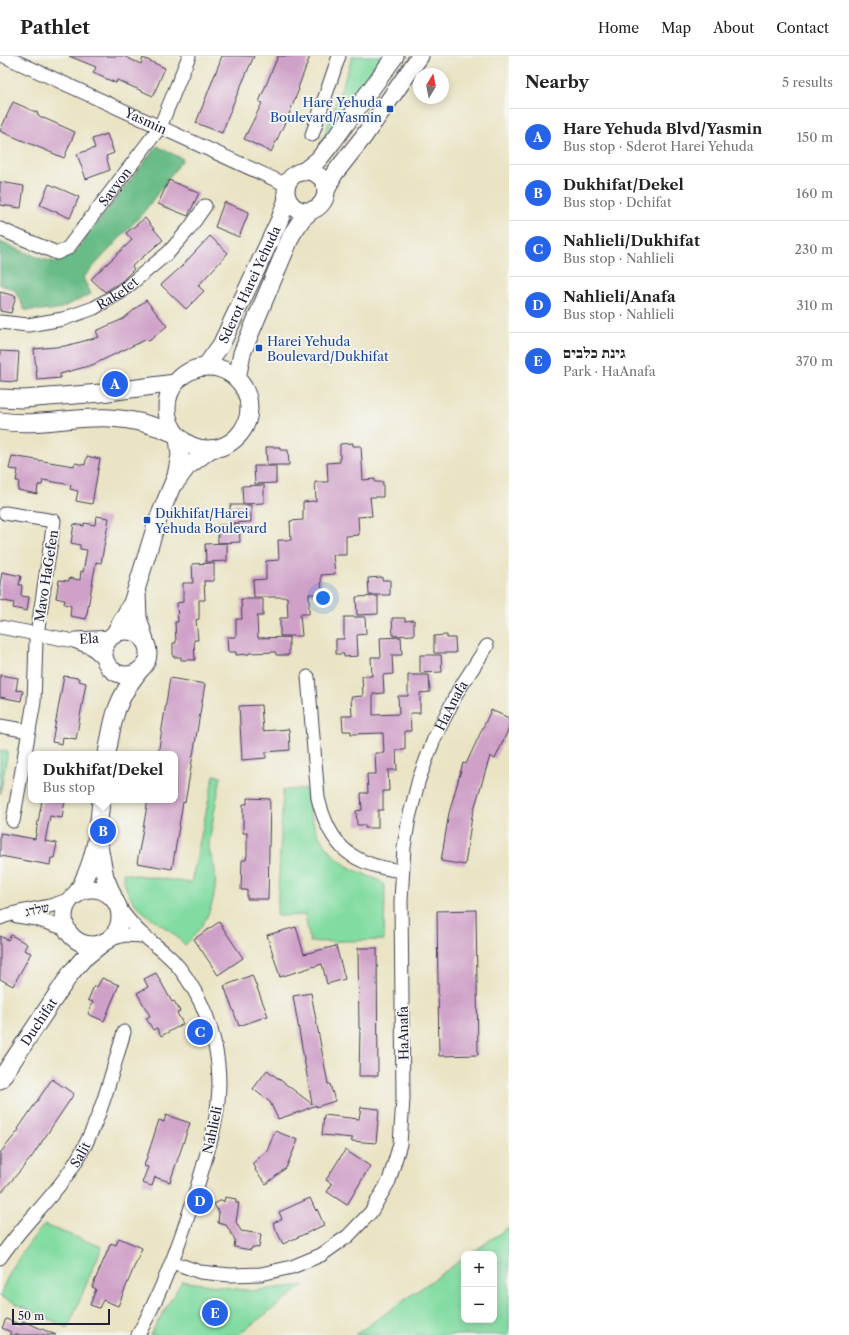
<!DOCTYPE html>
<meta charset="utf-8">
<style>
:root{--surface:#fff;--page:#f6f6f6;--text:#222;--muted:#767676;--line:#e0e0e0;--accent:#2563eb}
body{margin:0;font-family:"Libre Caslon Text","Frank Ruhl Libre",serif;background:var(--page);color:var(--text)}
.controls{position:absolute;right:12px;bottom:12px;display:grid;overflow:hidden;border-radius:8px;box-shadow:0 2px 10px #0003}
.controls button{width:36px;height:36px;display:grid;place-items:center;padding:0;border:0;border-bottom:1px solid var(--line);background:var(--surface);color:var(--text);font:20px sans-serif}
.compass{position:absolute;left:413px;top:12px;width:36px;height:36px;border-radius:50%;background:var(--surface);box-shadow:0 2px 10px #0003;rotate:10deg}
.scale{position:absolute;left:12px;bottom:10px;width:98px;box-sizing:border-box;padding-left:4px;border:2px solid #22223b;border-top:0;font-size:11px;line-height:14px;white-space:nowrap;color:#22223b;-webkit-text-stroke:3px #f6f6f2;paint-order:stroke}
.you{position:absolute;left:323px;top:542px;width:14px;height:14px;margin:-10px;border:3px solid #fff;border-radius:50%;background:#1a73e8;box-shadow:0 0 0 6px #1a73e833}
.badge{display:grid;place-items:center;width:26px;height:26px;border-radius:50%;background:var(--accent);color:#fff;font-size:13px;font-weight:700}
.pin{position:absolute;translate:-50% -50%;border:2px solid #fff;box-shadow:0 1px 4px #0006}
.popup{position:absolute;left:28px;top:695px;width:150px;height:52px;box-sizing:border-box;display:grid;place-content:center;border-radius:8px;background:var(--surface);filter:drop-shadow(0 1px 3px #0005);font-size:13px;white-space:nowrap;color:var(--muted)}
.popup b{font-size:15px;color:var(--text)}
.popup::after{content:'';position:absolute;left:50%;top:100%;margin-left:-8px;border:8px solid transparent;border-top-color:var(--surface)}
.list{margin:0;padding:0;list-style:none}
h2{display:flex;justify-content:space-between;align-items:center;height:52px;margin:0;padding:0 16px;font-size:17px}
h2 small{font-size:13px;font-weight:400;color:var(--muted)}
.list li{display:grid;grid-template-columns:26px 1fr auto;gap:12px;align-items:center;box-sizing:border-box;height:56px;padding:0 16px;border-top:1px solid var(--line)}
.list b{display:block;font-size:15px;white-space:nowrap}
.list p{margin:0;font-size:13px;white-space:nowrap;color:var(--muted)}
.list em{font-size:13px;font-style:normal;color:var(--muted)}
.map{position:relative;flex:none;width:509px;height:1279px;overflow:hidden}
header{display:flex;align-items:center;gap:24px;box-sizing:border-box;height:56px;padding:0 20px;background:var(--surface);border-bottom:1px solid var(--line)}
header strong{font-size:19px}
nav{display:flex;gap:22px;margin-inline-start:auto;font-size:14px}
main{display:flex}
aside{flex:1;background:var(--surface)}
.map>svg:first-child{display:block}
.green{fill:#82dca1;stroke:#527f6e}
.forest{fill:#69bc87;stroke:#466f61}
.building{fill:#cfa0c8}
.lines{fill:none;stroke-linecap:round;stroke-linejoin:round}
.minor-casing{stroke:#403f50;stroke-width:15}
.tertiary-casing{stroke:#403f50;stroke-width:19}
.minor{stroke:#fff;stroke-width:13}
.tertiary{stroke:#fff;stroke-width:17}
.transit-dot{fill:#1a4fb4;stroke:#f6f6f2;stroke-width:1.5}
.labels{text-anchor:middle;stroke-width:3.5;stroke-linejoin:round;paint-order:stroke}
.transit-label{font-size:13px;fill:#164399;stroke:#f6f6f2;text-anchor:start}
.street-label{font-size:13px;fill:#22223b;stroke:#f6f6f2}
</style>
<header>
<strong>Pathlet</strong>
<nav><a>Home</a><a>Map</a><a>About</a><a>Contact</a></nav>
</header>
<main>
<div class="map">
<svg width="509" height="1279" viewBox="0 0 509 1279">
<rect width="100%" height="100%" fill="#f6f6f2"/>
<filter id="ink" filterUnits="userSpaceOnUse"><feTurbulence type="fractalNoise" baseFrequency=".025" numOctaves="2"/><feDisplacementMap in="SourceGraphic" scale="8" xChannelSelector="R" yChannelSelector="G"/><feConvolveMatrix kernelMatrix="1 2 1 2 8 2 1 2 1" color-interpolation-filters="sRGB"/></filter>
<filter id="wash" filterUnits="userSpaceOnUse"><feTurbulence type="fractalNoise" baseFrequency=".012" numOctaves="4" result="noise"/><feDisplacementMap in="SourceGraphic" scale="16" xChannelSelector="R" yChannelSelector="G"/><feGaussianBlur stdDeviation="0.9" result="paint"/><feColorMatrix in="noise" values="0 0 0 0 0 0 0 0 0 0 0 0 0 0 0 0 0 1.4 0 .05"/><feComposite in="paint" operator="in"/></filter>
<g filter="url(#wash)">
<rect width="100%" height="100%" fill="#eae4c5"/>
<g class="green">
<path d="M353 0H383L321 88Z"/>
<path d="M0 694 8 695 0 738Z"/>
<path d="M214 719 221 721C217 743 212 765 209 788 208 796 214 806 215 815 218 844 206 870 185 889 179 883 172 876 164 871 142 855 126 847 123 817L191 827Z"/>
<path d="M306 733C309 757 315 781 333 798 341 807 353 814 364 818 369 821 377 822 381 826 384 828 384 830 385 834L384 884 310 886 305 859 277 860 283 734Z"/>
<path d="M44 1169 102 1191 68 1272 0 1240C7 1216 28 1187 44 1169Z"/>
<path d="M509 1171V1279H355L464 1202V1264H494V1198H470Z"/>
<path d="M182 1225 251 1235 304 1229 238 1279H150Z"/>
</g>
<path class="forest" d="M157 90 183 103 143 157 83 222 91 238 57 254H25L14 233 0 229V186L42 203 55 206 73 198Z"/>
<g id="blocks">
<g class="building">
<path d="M69 0H123L141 8 143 2 165 12 153 40 117 24 116 27 93 17 96 11Z"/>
<path d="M222 0H254L233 48 222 77 196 67Z"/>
<path d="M278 0H310L298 32 299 33 289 58 271 96 244 83 262 47 259 46Z"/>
<path d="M13 46 38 57 37 59 75 76 64 102 0 75Z"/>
<path d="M107 78 114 97 106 100 110 114 86 123 77 98 95 92 92 83Z"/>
<path d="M169 124 199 137 188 160 158 148Z"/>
<path d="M0 126 24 130 21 152 0 149Z"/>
<path d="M49 128 79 141 70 162 40 149Z"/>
<path d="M224 146 249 156 239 181 215 171Z"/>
<path d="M145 162 163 184 132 210 134 213 122 225 105 236 91 223 132 184 126 177Z"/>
<path d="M210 180 228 197 198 230 204 235 186 253 161 229 180 212Z"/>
<path d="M0 236 16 240 11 257 0 255Z"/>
<path d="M146 244 167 270 149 285 147 283 92 309 60 318V322L37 324 34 293 65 290 99 281 96 275 123 263Z"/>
<path d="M0 295 19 296 17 326 0 325Z"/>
<path d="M353 387V390H361L363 424 375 423V426H383V441H370L372 460 358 461 359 479 346 480V499H333L335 518 321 519 322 538H309V558H300L302 580H280V562H288L287 541H254L253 524 266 523V505L279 504 278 484H291L290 465 303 464V446L316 445 315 426H328L327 407 340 406V388Z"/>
<path d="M266 391H280V394H288L289 409H267Z"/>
<path d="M12 400 74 410 75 407 85 409 87 400 100 403 92 448 76 445 78 435 70 433 71 429 43 424 42 429H38L37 438 18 434 19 425H16L18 414 9 413Z"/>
<path d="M254 410H276V427L255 428Z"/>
<path d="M264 429V447L243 448 242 430Z"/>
<path d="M230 449H251V466L230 467Z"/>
<path d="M96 460 109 462 101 507 96 506 86 563 70 560 71 550 64 548 65 544 56 542 59 524 69 525V522L80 524 81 515 83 516 87 494 80 493V489L71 487 74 468 84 470V467L95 469Z"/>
<path d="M239 468 240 486 218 487V469Z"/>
<path d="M227 487V505L206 506 205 488Z"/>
<path d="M214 507V525H204L205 544H199V563L196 564 198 584H194L195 604H181V601H173V587H176L175 566H178L177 547 183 546V527H193L192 508Z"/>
<path d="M2 516 21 520 19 529H22L21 540 29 541 27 555 13 552 14 547 0 544V528Z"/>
<path d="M382 521V524H390V539H369L368 522Z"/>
<path d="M378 540V558L357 559 356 541Z"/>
<path d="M241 543H263V560H257L258 582 289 581V599H276V596L249 597V598L236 599V596H228L227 581H236V563H242Z"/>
<path d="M344 561H365L366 578 357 579 358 600 344 601V598H336V583H344Z"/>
<path d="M392 562H405V565L414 564V579L393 580Z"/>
<path d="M447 579V582H455L456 597H434V580Z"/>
<path d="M401 581 402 599H392L393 618 383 619 384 637 373 638V659L399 658 398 640H408V619H429L430 636 420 637V657H410L411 675H405V694H396L397 714H388L389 735H383V754H378V772H365V769H357L356 755 362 754 361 737H368L367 718H376L375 697H384L383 677 351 678V675H343L342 660H352L351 641 363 640 362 620H372L371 601H381L380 582Z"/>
<path d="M420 599H441L442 616 420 617Z"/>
<path d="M0 619 18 622 16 634 23 635 21 645 0 641Z"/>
<path d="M64 620 79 622V625L86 627 76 683 63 681 62 688 52 686Z"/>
<path d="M170 622 205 628 185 747 183 746 172 813 137 807 148 744H175V698H158Z"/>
<path d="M261 649 263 675 289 673 290 694 266 696V702L242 704 239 650Z"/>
<path d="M491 654 509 662V672L495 703 490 700 472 760 465 809 441 805 449 757 463 707 466 708Z"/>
<path d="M247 742 270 743 268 843H247V834H241L242 804H246L247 799V777H243V748H247Z"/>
<path d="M42 744H65L62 762 50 760 45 785 57 787 54 802H51L50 809 0 800V777L35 783Z"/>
<path d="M476 854 478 999 439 1000 437 855Z"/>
<path d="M219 866 243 902 218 919 194 883Z"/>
<path d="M296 871 304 898 336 890 345 923 327 928 322 908 280 921 267 879Z"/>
<path d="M11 879 27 888 24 894 31 897 13 930 0 923V880L8 884Z"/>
<path d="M358 892H377L378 1020H359L360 972H359Z"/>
<path d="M156 917 172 946 174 945 180 955 177 957 183 968 161 980 157 972 153 974 146 962 150 960 137 937 148 931 144 923Z"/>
<path d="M252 919 268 960 239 970 224 930Z"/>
<path d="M102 922 119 929 104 965 88 958 93 946 88 944 94 930 97 931Z"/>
<path d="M311 937 328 1028H330L335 1045 316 1051V1049L302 1055 278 1063 270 1046 253 1033 267 1014 312 1048 293 940Z"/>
<path d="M52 1023 74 1038 31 1102 0 1138V1097L19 1074 18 1073Z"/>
<path d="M361 1051 379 1053 376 1087 351 1085 353 1082 322 1079 324 1059 359 1063Z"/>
<path d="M166 1059 190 1067 170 1126 155 1121 152 1130 142 1127 148 1111 144 1110 159 1064 164 1066Z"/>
<path d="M275 1075 298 1084 286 1112 266 1128 255 1114 256 1112 252 1108 267 1095Z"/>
<path d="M345 1094 370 1110 347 1149 327 1136 332 1128 326 1124Z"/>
<path d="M225 1141 236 1143V1147H239L236 1166 241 1175 261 1178 259 1192 252 1191 251 1194 234 1191 235 1184 226 1169 218 1167 219 1157 214 1148 222 1144 224 1146Z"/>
<path d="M310 1142 316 1155 317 1153 324 1169 283 1188 273 1167 282 1163 279 1156Z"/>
<path d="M119 1182 142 1192 118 1250 103 1244 99 1252 90 1249 96 1233 92 1231 111 1187 116 1189Z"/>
<path d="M6 1263 21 1269 23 1265 56 1279H9L11 1276 2 1272Z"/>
</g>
</g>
</g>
<g filter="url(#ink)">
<use href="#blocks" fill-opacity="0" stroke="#403f50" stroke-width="1"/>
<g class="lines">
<defs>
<g id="minor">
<path id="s1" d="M4 0 287 129"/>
<path d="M312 79 339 0"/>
<path id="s2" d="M0 173 57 197 68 192 160 71 189 0"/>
<path id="s3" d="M0 266 28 269 63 263 94 252 121 236 169 196 189 173 205 150"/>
<path d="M5 457 54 465 36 585 34 646 13 765"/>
<path d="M0 571 74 585 92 592 105 604"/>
<path id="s4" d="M76 583 111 581"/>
<path d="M308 621 318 742C330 791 352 809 402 815"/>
<path d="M0 670 29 675"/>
<path d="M117 849C125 860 133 870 143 879 150 885 157 890 164 896 176 906 186 920 194 934 213 966 222 1008 218 1045 216 1070 208 1094 201 1118 185 1174 166 1228 138 1279"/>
<path d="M17 860 36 863 67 873"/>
<path d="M0 862C24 852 50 854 73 841"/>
<path d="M108 884 124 879 144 880"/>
<path id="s5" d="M0 1202C21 1170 51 1144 72 1112 99 1071 110 1023 124 976"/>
<path id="s6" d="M172 1206 200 1216 230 1219 261 1218 292 1211 321 1199 348 1180 371 1156 389 1125 400 1088 403 1043 401 845 404 791 409 762 419 723 434 683 458 635 487 590"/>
</g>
<g id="tertiary">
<circle cx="306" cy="135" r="20"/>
<path d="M303 116 318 104 334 84 395 0"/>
<path d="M326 135 334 118 364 80 420 0"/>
<circle cx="208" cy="352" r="41"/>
<path id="s7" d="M205 311 221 289 280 163 287 143"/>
<path d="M237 323 242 297 292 178 302 163 312 154"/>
<path d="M0 342 23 343 101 337 175 327"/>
<path d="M0 365C36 371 74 360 110 362 132 363 155 369 175 378"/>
<path d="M176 426 187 411 211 393"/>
<path d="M137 537 138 562 145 584"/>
<circle cx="126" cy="597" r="22"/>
<path d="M114 579 132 547 157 466 176 420 180 399 178 381"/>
<path d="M107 698C113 662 116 644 139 615"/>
<path d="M99 790 105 821 115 845"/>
<circle cx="92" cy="861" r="28"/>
<path d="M76 839C95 806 98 780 101 744"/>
<path id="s8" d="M0 1024 71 917 83 903 104 886"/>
</g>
</defs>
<use href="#minor" class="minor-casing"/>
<use href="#tertiary" class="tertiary-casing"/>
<use href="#minor" class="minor"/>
<use href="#tertiary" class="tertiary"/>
</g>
</g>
<g class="transit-dot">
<rect x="386" y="49" width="8" height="8" rx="2"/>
<rect x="255" y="288" width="8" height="8" rx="2"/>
<rect x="143" y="460" width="8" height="8" rx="2"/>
</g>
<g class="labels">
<g class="transit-label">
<text x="382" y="51" text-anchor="end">Hare Yehuda<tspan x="382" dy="15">Boulevard/Yasmin</tspan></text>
<text x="267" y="290">Harei Yehuda<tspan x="267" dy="15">Boulevard/Dukhifat</tspan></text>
<text x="155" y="462">Dukhifat/Harei<tspan x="155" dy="15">Yehuda Boulevard</tspan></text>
</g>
<g class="street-label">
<text dy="5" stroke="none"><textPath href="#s1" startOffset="156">Yasmin</textPath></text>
<text dy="5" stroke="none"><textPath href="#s2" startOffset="151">Savyon</textPath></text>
<text dy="5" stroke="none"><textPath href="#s7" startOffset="94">Sderot Harei Yehuda</textPath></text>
<text dy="5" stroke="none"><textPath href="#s3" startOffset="124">Rakefet</textPath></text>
<text transform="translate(46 520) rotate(-81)" y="5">Mavo HaGefen</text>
<text dy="5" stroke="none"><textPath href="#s4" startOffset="13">Ela</textPath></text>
<text dy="5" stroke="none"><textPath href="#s6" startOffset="742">HaAnafa</textPath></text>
<text transform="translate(37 853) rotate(-12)" y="5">שלדג</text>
<text dy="5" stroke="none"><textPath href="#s8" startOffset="70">Duchifat</textPath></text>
<text transform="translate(403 977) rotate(-91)" y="5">HaAnafa</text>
<text transform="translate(212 1074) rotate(-78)" y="5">Nahlieli</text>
<text dy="5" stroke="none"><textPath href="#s5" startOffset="131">Salit</textPath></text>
</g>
</g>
</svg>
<div class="controls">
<button>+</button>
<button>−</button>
</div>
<svg class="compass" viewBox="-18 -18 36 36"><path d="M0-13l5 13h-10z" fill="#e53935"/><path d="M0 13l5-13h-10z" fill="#767676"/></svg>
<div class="scale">50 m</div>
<div class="you"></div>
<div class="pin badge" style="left:115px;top:328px">A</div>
<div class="pin badge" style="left:103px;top:775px">B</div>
<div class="popup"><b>Dukhifat/Dekel</b>Bus stop</div>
<div class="pin badge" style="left:200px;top:976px">C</div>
<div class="pin badge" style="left:200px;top:1145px">D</div>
<div class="pin badge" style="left:215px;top:1257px">E</div>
</div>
<aside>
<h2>Nearby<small>5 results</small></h2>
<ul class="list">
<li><span class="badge">A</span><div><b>Hare Yehuda Blvd/Yasmin</b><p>Bus stop · Sderot Harei Yehuda</p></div><em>150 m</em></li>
<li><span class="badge">B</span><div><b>Dukhifat/Dekel</b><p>Bus stop · Dchifat</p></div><em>160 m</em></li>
<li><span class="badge">C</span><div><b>Nahlieli/Dukhifat</b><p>Bus stop · Nahlieli</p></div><em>230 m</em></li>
<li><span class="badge">D</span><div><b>Nahlieli/Anafa</b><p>Bus stop · Nahlieli</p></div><em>310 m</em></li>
<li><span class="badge">E</span><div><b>גינת כלבים</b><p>Park · HaAnafa</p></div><em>370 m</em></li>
</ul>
</aside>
</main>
